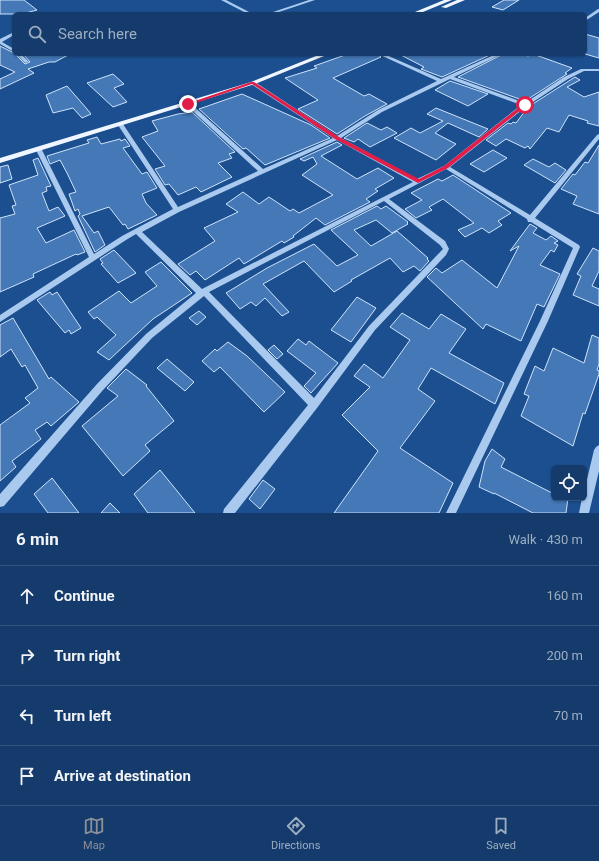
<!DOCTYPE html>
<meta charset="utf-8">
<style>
:root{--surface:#143b6b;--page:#214673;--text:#f1f3f6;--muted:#9dadc1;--line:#33557e;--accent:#8c9099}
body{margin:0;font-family:Roboto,sans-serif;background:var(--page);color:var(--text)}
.controls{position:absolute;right:12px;bottom:12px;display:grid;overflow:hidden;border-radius:6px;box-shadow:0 1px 3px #0004}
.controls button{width:36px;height:36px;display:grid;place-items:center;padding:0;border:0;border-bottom:1px solid var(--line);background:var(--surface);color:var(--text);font:20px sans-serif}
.stop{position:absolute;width:12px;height:12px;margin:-9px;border:3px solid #e11d48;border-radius:50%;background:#fff}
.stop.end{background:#e11d48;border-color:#fff;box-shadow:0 1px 4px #0008}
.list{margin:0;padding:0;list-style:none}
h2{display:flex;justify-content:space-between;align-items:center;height:52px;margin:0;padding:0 16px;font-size:17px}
h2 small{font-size:13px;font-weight:400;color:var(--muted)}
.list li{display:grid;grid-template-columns:26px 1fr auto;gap:12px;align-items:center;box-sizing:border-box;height:60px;padding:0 16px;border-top:1px solid var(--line)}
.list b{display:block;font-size:15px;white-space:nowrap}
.list em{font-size:13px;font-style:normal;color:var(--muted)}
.icon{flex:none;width:22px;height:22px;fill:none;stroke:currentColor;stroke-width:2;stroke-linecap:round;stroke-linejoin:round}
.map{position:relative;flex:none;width:599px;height:513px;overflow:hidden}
.search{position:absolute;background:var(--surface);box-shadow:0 1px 3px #0004;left:12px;right:12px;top:12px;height:44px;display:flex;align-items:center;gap:10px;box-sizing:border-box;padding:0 14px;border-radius:6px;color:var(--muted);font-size:15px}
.sheet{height:292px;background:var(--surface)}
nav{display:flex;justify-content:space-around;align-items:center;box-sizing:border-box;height:56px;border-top:1px solid var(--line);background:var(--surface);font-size:11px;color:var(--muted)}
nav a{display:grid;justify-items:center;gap:2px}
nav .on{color:var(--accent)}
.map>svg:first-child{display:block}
.building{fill:#4478b7;stroke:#cfe3fa}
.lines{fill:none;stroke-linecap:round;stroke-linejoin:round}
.minor{fill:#a9c9ee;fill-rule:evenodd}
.major{fill:#f0f6ff;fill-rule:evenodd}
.route{fill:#e11d48}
</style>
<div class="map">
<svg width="599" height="513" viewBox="0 0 599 513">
<rect width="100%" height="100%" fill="#1b4f8f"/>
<g class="building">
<path d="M0 0H24L37 10 22 14H0Z"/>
<path d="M504 0H519L503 10 492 7Z"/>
<path d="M585 34 599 38V58L585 54Z"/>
<path d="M0 46 14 53 25 64 30 62 23 54H70L55 62H49L28 69 34 73 0 89V79L15 72 0 65Z"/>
<path d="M348 54H377L381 57 333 78 364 96 369 94 387 104 365 116 337 134 298 109 318 100 285 78 317 68 314 66Z"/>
<path d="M399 54H492L442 77 421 69 424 67Z"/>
<path d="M503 54H522L528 56 533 54 572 68 565 73 567 74 525 101 458 77Z"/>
<path d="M113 74 124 84 114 88 127 102 113 107 87 83Z"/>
<path d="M575 77 580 80 567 87 584 97 599 92V126L587 123 588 121 569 115 559 132 547 128 530 149 528 146 525 148 506 139 496 146 486 140 508 123 511 124 513 122 516 123 528 107Z"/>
<path d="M450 81 488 94 468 106 435 90Z"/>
<path d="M67 86 87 109 91 114 82 118 73 108 53 113 46 95Z"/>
<path d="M242 94 311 125 330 138 265 165 246 148 243 149 199 109Z"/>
<path d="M436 108 488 129 479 137 448 123 435 133 456 144 436 160 394 138 411 128 420 133 443 121 427 114Z"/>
<path d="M192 112 235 152 229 154 232 158 218 163 232 177 201 192 196 187 178 195 169 184 165 185 155 169 165 166 142 137 158 131 152 121 178 114Z"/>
<path d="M367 123 381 130 387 127 397 133 370 147 358 139 354 142 344 138Z"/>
<path d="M97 137 101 144 120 139 121 141 125 139 130 146 123 148 142 174 147 172 157 188 142 194 146 203 157 215 128 229 125 224 123 225 109 207 82 216 94 233 98 231 105 245 95 252 78 216 80 214 78 209 75 211 69 194 76 192 67 173 60 160 50 164 47 156 89 143 87 140Z"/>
<path d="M337 142 342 145 321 156 357 179 378 168 394 178 375 189 378 191 366 199 370 202 325 225 316 218 293 236 294 237 284 243 282 241 244 264 239 258 205 280 196 271 190 275 178 264 215 241 204 228 238 212 226 204 243 192 259 204 269 197 290 211 293 209 299 213 333 195 302 175 317 164 313 157 304 161 300 159Z"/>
<path d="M599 145V214L573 204 577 196 561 189 573 174 575 175 585 162 588 163Z"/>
<path d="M493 150 507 158 484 172 470 164Z"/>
<path d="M38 158 51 186 46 187 47 191 42 193 49 211 58 207 65 216 37 228 46 243 74 230 85 252 77 255 76 254 33 274 34 277 0 292V218L15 214 12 206 16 205 9 185 38 175 33 160Z"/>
<path d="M533 159 549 167 555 163 566 170 555 183 524 165Z"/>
<path d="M8 165 12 179 0 183V167Z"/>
<path d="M453 175 511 213 498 221 502 225 489 233 482 228 465 237 458 230 474 223 443 199 429 207 432 210 416 218 405 209 422 200 411 193 438 179 442 181Z"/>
<path d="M377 206 381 209 386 206 408 222 407 223 408 224 392 233 376 220 354 230 371 246 397 231 428 258 427 259 429 261 420 271 414 266 403 272 390 258 351 280 352 281 334 292 304 261 263 284 289 312 282 316 265 298 256 306 251 302 240 309 226 293 267 268 314 244 337 266 358 255 331 230Z"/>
<path d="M530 224 537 228 533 233 546 240 551 236 558 241 554 243 558 245 554 252 551 250 540 265 560 274 544 307 537 304 521 341 486 324 483 329 427 277 436 268 442 273 462 260 497 288 519 246 510 251Z"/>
<path d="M593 248 599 251V271L592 286 599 289V306L573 295 581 276 577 274Z"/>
<path d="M114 250 136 273 118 283 101 264 103 263 100 259Z"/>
<path d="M161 262 192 293 153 319 109 360 97 352 116 335 97 317 94 319 88 312 119 291 131 303 157 286 145 272Z"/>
<path d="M50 292 52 295 57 292 81 328 71 334 69 330 65 333 37 300Z"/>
<path d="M357 297 376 308 351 342 331 330Z"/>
<path d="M199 311 206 317 197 325 189 318Z"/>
<path d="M402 313 429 329 441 314 466 329 449 353 504 383 495 404 431 368 418 389 435 401 400 448 453 483 439 513H334L378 451 342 415 370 387 354 376 364 364 383 378 410 340 390 327Z"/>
<path d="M13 318 49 379 51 377 79 402 51 426 47 422 35 430 41 439 12 461 16 467 0 481V425L30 403 25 398 38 388 25 365 22 367 11 349 0 357V325Z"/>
<path d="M592 335 599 338V364L597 370 599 371V374L585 414 583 413 573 446 521 416 529 396 524 394 535 366 544 371 553 348 584 363Z"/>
<path d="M298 339 306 345 309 341 338 363 311 393 304 386 316 373 287 351Z"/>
<path d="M228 342 247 356 285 392 264 412 220 367 214 372 202 361 215 349 217 351Z"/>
<path d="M274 345 283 354 277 359 268 350Z"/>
<path d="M167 359 194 382 185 391 157 368Z"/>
<path d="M126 369 147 385 146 386 174 421 145 445 150 451 123 476 82 426 118 396 107 388Z"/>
<path d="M492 449 505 459 501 467 554 494V498H568L566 513H533L494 493V494L479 487 485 461Z"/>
<path d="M160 470 195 513H148L134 494Z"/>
<path d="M52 478 79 513H48L34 494Z"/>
<path d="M263 480 275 489 260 509 249 499Z"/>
<path d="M110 503 120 513H101Z"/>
</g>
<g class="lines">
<g class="minor">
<path d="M221 0H226L253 14H248Z"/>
<path d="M309 0H315L273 14H267Z"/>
<path d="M598 9H599V12L585 21V18Z"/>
<path d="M14 32V35L2 42 14 49V52L0 44V39Z"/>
<path d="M16 54H21L29 62 25 63Z"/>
<path d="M378 54H384L441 79 496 54H502L454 77 525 103 564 77 581 69H599V71H584L568 79 527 106 450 167 530 215 597 135 599 134V139L535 218 579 245 580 247 548 321 456 513H446L540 321 573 248 531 222H528L527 219 446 169 389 199 445 241 449 249 446 255 375 330 317 408 235 513H223L224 509 308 405 204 296 152 338 103 390 4 506 0 507V494L97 384 146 334 196 293 136 234 126 240 0 322V315L89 257 36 150 37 149 39 148 42 150 94 254 122 236 173 209 118 125 119 124H123L178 207 258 171 186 105V103H190L263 169 333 138 251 84V82H255L337 136 378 110 437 81ZM450 79 521 105 444 166 417 179 341 138 382 112ZM337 140 413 182 202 289 142 232 179 212ZM384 201 440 245 443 249 369 326 314 398 209 292Z"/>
<path d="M599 445V471L589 513H579L582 498H584V492L594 450 596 447Z"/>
</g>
<g class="major">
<path d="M444 0H452L418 14H410Z"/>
<path d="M457 0H465L446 8 441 7Z"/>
<path d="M321 54H329L255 84 0 163V158L251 82Z"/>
</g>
</g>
<path class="route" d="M251 82H254L339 137 419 179 444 166 523 104 527 105 448 168 418 183 335 139 252 84 190 105 186 104Z"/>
</svg>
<div class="controls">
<button><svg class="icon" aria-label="locate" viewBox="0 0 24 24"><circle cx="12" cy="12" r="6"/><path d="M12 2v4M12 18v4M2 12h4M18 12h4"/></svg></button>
</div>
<div class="stop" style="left:525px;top:105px"></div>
<div class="stop end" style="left:188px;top:104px"></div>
<div class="search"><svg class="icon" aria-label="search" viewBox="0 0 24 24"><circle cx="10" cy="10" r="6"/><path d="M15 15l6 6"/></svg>Search here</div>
</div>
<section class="sheet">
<h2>6 min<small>Walk · 430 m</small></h2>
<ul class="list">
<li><svg class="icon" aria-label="ahead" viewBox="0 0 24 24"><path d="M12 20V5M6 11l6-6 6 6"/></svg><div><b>Continue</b></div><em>160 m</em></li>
<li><svg class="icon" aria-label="right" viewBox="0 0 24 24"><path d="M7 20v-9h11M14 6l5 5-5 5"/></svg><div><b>Turn right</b></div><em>200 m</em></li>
<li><svg class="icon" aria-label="left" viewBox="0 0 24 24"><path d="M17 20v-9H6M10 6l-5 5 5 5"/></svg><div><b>Turn left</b></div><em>70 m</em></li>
<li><svg class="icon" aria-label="arrive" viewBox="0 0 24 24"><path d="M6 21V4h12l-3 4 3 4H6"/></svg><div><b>Arrive at destination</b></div></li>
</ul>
</section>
<nav>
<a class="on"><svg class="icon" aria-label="map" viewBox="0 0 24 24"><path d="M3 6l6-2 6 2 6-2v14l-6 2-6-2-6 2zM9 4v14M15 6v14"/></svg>Map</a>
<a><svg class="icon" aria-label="directions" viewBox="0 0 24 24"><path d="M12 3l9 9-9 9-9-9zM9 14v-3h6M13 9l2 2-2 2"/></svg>Directions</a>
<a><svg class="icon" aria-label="saved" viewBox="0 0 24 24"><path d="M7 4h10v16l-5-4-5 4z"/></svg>Saved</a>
</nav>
